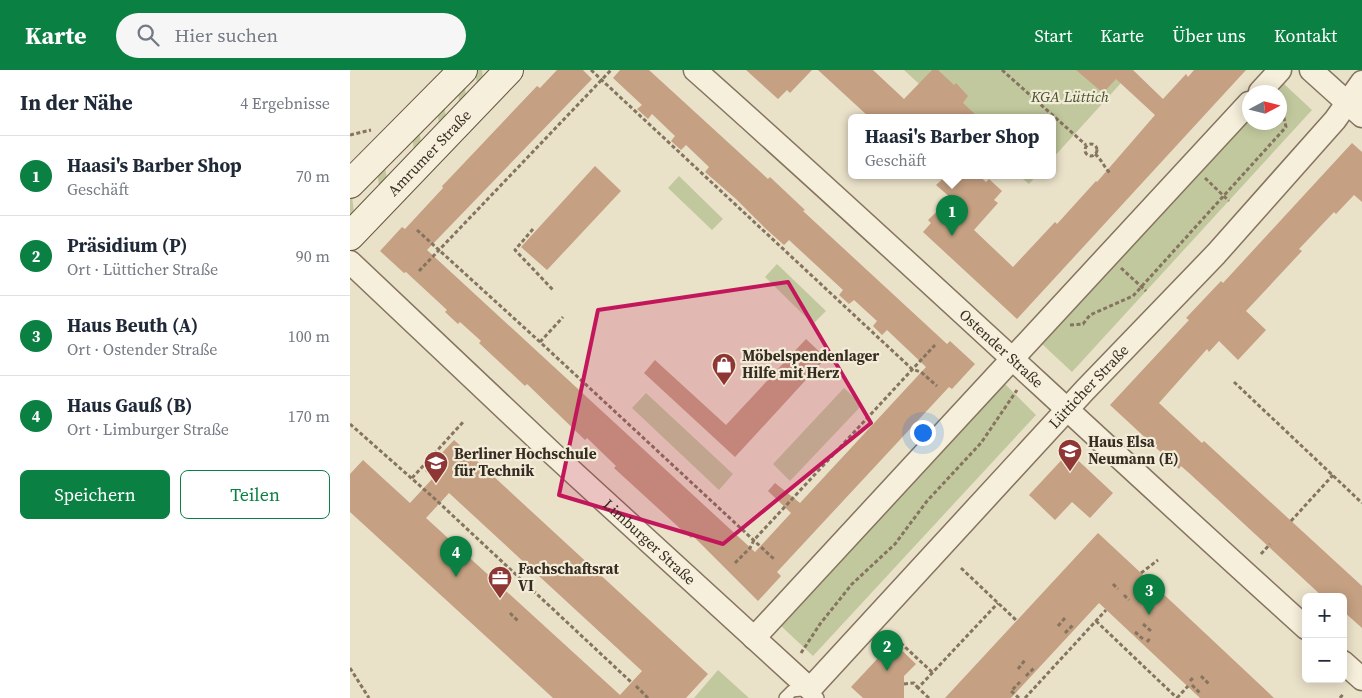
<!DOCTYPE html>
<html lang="de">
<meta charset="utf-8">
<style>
:root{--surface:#fff;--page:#f6f6f7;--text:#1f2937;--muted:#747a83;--line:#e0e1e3;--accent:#0b8043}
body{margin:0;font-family:"Source Serif 4",serif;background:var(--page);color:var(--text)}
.controls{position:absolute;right:15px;bottom:15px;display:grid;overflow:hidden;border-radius:8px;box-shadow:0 2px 12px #0003}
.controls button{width:45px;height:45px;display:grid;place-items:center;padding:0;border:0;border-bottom:1px solid var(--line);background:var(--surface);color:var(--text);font:25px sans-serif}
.compass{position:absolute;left:892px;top:15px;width:45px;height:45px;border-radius:50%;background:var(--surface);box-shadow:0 2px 12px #0003;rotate:83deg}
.you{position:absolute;left:572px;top:362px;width:18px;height:18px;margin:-12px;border:4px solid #fff;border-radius:50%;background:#1a73e8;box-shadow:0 0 0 8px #1a73e833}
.badge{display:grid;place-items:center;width:32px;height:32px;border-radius:50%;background:var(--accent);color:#fff;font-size:16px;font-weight:700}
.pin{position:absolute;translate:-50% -41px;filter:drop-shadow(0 1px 2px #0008)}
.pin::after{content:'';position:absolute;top:26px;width:18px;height:15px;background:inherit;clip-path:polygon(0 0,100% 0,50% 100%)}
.popup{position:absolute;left:498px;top:44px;width:208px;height:65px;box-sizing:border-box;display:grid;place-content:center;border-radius:8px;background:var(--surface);filter:drop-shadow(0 1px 4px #0005);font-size:16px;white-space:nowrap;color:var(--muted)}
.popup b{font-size:19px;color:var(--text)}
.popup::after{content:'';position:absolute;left:50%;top:100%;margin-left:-10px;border:10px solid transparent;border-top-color:var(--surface)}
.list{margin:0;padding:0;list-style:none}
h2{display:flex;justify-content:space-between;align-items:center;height:65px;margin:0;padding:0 20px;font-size:21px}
h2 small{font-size:16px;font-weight:400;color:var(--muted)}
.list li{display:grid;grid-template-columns:32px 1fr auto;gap:15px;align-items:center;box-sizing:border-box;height:80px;padding:0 20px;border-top:1px solid var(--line)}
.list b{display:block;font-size:19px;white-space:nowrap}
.list p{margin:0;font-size:16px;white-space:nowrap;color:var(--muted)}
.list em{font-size:16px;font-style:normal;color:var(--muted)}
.actions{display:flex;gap:10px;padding:15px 20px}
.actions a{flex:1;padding:11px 0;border:1px solid var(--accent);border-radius:8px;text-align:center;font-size:18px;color:var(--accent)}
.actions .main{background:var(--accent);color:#fff}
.icon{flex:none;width:28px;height:28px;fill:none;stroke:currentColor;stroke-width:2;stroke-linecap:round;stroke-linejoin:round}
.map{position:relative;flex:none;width:1012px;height:628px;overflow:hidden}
header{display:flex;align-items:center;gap:30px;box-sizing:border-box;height:70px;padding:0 25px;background:var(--accent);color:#fff}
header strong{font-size:24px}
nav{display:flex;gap:28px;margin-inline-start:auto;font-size:18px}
.search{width:350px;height:45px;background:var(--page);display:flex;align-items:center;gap:12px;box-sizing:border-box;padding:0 18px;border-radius:28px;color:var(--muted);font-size:19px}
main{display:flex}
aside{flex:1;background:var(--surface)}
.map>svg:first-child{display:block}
.green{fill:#c2c89d}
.building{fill:#c5a082;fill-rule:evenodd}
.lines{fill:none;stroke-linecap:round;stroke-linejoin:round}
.lane-casing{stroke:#85745f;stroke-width:14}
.street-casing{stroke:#85745f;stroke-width:25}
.secondary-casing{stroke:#675642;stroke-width:30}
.path{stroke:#85745f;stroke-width:3;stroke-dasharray:4 2.5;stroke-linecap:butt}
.lane{stroke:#f6efdb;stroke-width:11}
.street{stroke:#f6efdb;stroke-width:22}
.secondary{stroke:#f6efdb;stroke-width:28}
.marked{fill:#c2185b;fill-opacity:0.2;stroke:#c2185b;stroke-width:4;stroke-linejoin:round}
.labels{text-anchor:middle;stroke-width:4.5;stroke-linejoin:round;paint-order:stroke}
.park-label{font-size:15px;font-style:italic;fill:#46512a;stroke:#f2ecd8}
.street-label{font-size:15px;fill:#372c21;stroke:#f2ecd8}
.poi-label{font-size:15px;font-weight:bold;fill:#372c21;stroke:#f2ecd8;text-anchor:start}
</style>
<header>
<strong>Karte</strong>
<div class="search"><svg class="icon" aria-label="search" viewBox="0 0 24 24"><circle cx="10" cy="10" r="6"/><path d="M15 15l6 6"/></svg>Hier suchen</div>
<nav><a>Start</a><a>Karte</a><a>Über uns</a><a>Kontakt</a></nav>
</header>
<main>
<aside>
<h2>In der Nähe<small>4 Ergebnisse</small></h2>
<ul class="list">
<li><span class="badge">1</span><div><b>Haasi's Barber Shop</b><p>Geschäft</p></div><em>70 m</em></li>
<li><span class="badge">2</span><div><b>Präsidium (P)</b><p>Ort · Lütticher Straße</p></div><em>90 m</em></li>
<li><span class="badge">3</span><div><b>Haus Beuth (A)</b><p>Ort · Ostender Straße</p></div><em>100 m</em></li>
<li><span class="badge">4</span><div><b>Haus Gauß (B)</b><p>Ort · Limburger Straße</p></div><em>170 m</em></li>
</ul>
<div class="actions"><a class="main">Speichern</a><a>Teilen</a></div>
</aside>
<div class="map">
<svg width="1012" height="628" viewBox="0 0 1012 628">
<rect width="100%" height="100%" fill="#eae1c9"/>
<g class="green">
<path d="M125 0H132L133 8 141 0H152L2 157 0 154V128L2 126 4 143 29 117 27 99 34 92 37 109 64 81 62 63 69 56 71 74 89 55 87 37 93 30 96 47 109 34 108 15 114 9 116 27 127 15Z"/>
<path d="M554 0H756L771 13 702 89V47H605Z"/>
<path d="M932 12 962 40 722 302 692 274 899 47V52H929V22H922Z"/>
<path d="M668 105H687L679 114Z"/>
<path d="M329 106 373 149 362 160 318 118Z"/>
<path d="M427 194 476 241 463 254 415 207Z"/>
<path d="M654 313 686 345 463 586 430 555Z"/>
<path d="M494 318 512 335 440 411 423 394Z"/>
<path d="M296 323 383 404 369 420 282 338Z"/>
<path d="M368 600 399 628H344Z"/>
</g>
<g class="building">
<path d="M207 0H233L242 9 77 180 405 482 441 443 418 421 425 413 450 433 576 297 537 260 532 265 523 256 527 251 504 230 499 234 489 225 493 220 439 170 434 175 416 159 386 129 355 102 359 97 336 75 331 80 321 71 325 66 302 44 298 49 287 39 292 35 263 8 270 0H299L418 109 420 107 455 140 453 141 597 274 600 271 625 294 602 319 599 317 427 502 431 506 408 531 343 466 341 468 335 463 264 398 266 396 237 368 235 370 177 314 175 316 129 273 131 271 110 252 108 254 95 242 97 240 83 227 56 202 54 203 30 181 52 157 55 159 93 118 92 116 97 111 187 16 190 18Z"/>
<path d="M396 0H462L440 23 437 20 428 29Z"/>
<path d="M468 0H523L554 29 582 0H588L604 15 606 13 618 26 613 33 628 47H519Z"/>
<path d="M726 0H783L813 29 836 4 838 7 844 0H896L667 249 573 162 581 153 578 150 601 128 586 115 597 105H628L636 112 639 109 652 121 644 130 648 133 624 160 663 197 705 152 707 154 746 111 747 112 805 45 766 9 753 23Z"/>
<path d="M1002 73 1012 82V132L1004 125 986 144 984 142 949 179 952 181 896 241 916 260 888 290 869 271 859 282 857 279 809 333 852 373 854 371 1012 516V558L993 541V527H973L839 403 831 396 829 399 760 335 839 250 836 248 871 211 873 213Z"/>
<path d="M245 96 271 121 197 200 171 177Z"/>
<path d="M456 269 476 288 385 387 294 303 305 290 376 355Z"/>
<path d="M104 370 358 604 336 628H203L0 442V404L13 390 60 433 83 408 75 401ZM99 423 292 601 270 625 76 448Z"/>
<path d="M719 382 763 423 740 448 722 432 705 450 679 425Z"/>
<path d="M748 463 791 503 924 628H850L749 533 661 628H595Z"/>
<path d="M543 572 566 594 554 606V628H513L501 617Z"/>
</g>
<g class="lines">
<defs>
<path id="lane" d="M435 628 442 621 460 619 468 628"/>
<g id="street">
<path id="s1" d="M345 0C551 183 751 373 956 558"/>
<path d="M961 0 1012 46"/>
<path d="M910 22 930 0"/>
<path id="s2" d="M0 192 202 383 460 619 735 320 866 184 985 50 1012 12"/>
<path d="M404 568 899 33"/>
<path d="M993 592 1012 609"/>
</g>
<g id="secondary">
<path d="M0 114 113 0"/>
<path id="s3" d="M0 166 159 0"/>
</g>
</defs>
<use href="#lane" class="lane-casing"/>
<use href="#street" class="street-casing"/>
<use href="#secondary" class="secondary-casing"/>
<g class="path">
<path d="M241 0 562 299 571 302 587 316"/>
<path d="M652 0 736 75"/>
<path d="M0 65 21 60"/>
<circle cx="741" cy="80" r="6"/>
<path d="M745 84C752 90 754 97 760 103"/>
<path d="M855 108 879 131"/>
<path d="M183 159 165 180 204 221"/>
<path d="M67 160 190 272 425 490"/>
<path d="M771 198 796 221"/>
<path d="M69 201 261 0"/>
<path d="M720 255 733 254 740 245 783 226 936 57 930 30"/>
<path d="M190 272 213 247"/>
<path d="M884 312 1012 433"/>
<path d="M0 354 85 429 281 612"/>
<path d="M62 408 114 351"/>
<path d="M941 451 983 405"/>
<path d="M911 484 920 474"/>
<path d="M385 493 400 478 404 470 585 275"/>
<path d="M611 498 667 551"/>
<path d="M791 503 808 490"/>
<path d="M763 514 768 519"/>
<path d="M774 525 779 530"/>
<path d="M160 543 168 551"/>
<path d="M746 551 827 628"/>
<path d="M793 554 801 561"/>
<path d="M708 556 715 548"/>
<path d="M785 562 793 569"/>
<path d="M715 563 723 555"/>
<path d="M541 564 583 603"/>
<path d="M797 572 801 567"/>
<path d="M451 583 470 554 502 514 545 474 577 431 631 373 667 320"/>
<path d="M0 598 19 628"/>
<path d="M668 599 675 590"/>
<path d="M676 606 684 598"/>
<path d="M851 606 860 615"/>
<path d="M840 611 844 607"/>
<path d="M554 614 564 613 568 618"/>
<path d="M842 615 851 624"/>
<path d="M286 616 298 628"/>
<path d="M579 628 568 618 648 533"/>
<path d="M669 628 661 621 670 612"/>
<path d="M675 628 756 540"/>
<path d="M827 628 838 616"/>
<path d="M990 628 994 623"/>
</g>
<use href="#lane" class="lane"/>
<use href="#street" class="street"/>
<use href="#secondary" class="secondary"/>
</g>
<path class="marked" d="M438 212 521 353 373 474 209 425 248 240Z"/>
<defs>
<symbol id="shop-pin" viewBox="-11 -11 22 30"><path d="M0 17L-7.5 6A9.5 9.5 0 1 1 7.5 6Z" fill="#8e3735" stroke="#f2ecd8"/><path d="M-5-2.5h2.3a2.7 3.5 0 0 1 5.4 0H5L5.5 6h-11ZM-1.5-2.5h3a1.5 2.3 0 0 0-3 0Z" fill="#fff"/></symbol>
<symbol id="school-pin" viewBox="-11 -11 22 30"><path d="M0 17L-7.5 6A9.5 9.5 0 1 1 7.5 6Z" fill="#8e3735" stroke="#f2ecd8"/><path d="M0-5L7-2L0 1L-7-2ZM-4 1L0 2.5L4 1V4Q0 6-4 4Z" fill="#fff"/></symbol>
<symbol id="university-pin" viewBox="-11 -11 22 30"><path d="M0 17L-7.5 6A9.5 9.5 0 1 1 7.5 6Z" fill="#8e3735" stroke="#f2ecd8"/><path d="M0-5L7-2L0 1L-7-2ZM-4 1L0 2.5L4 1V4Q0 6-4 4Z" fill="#fff"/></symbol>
<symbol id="office-pin" viewBox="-11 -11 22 30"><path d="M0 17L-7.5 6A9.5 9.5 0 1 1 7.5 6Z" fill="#8e3735" stroke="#f2ecd8"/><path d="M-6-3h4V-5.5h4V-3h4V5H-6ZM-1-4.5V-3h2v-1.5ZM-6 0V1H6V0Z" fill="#fff"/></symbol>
</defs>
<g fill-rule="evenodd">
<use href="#shop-pin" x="360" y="281" width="28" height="38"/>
<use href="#school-pin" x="706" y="367" width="28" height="38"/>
<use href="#university-pin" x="72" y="379" width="28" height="38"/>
<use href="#office-pin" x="136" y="494" width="28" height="38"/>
</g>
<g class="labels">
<g class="park-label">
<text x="720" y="32">KGA Lüttich</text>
</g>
<g class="street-label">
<text dy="5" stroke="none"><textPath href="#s3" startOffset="115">Amrumer Straße</textPath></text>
<text dy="5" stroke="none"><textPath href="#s1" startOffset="414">Ostender Straße</textPath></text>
<text dy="5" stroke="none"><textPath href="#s2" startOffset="1039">Lütticher Straße</textPath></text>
<text dy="5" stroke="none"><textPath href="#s2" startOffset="410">Limburger Straße</textPath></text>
</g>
<g class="poi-label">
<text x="392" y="291">Möbelspendenlager<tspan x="392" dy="17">Hilfe mit Herz</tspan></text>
<text x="738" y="377">Haus Elsa<tspan x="738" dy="17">Neumann (E)</tspan></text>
<text x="104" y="389">Berliner Hochschule<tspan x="104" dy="17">für Technik</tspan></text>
<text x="168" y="504">Fachschaftsrat<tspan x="168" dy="17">VI</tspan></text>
</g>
</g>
</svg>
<div class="controls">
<button>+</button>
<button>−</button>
</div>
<svg class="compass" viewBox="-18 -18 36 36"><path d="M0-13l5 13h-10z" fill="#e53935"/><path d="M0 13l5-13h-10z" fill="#747a83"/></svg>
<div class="you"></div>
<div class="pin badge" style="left:602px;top:166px">1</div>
<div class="popup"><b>Haasi's Barber Shop</b>Geschäft</div>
<div class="pin badge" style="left:537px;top:601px">2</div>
<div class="pin badge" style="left:799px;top:545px">3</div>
<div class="pin badge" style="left:106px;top:507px">4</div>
</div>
</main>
